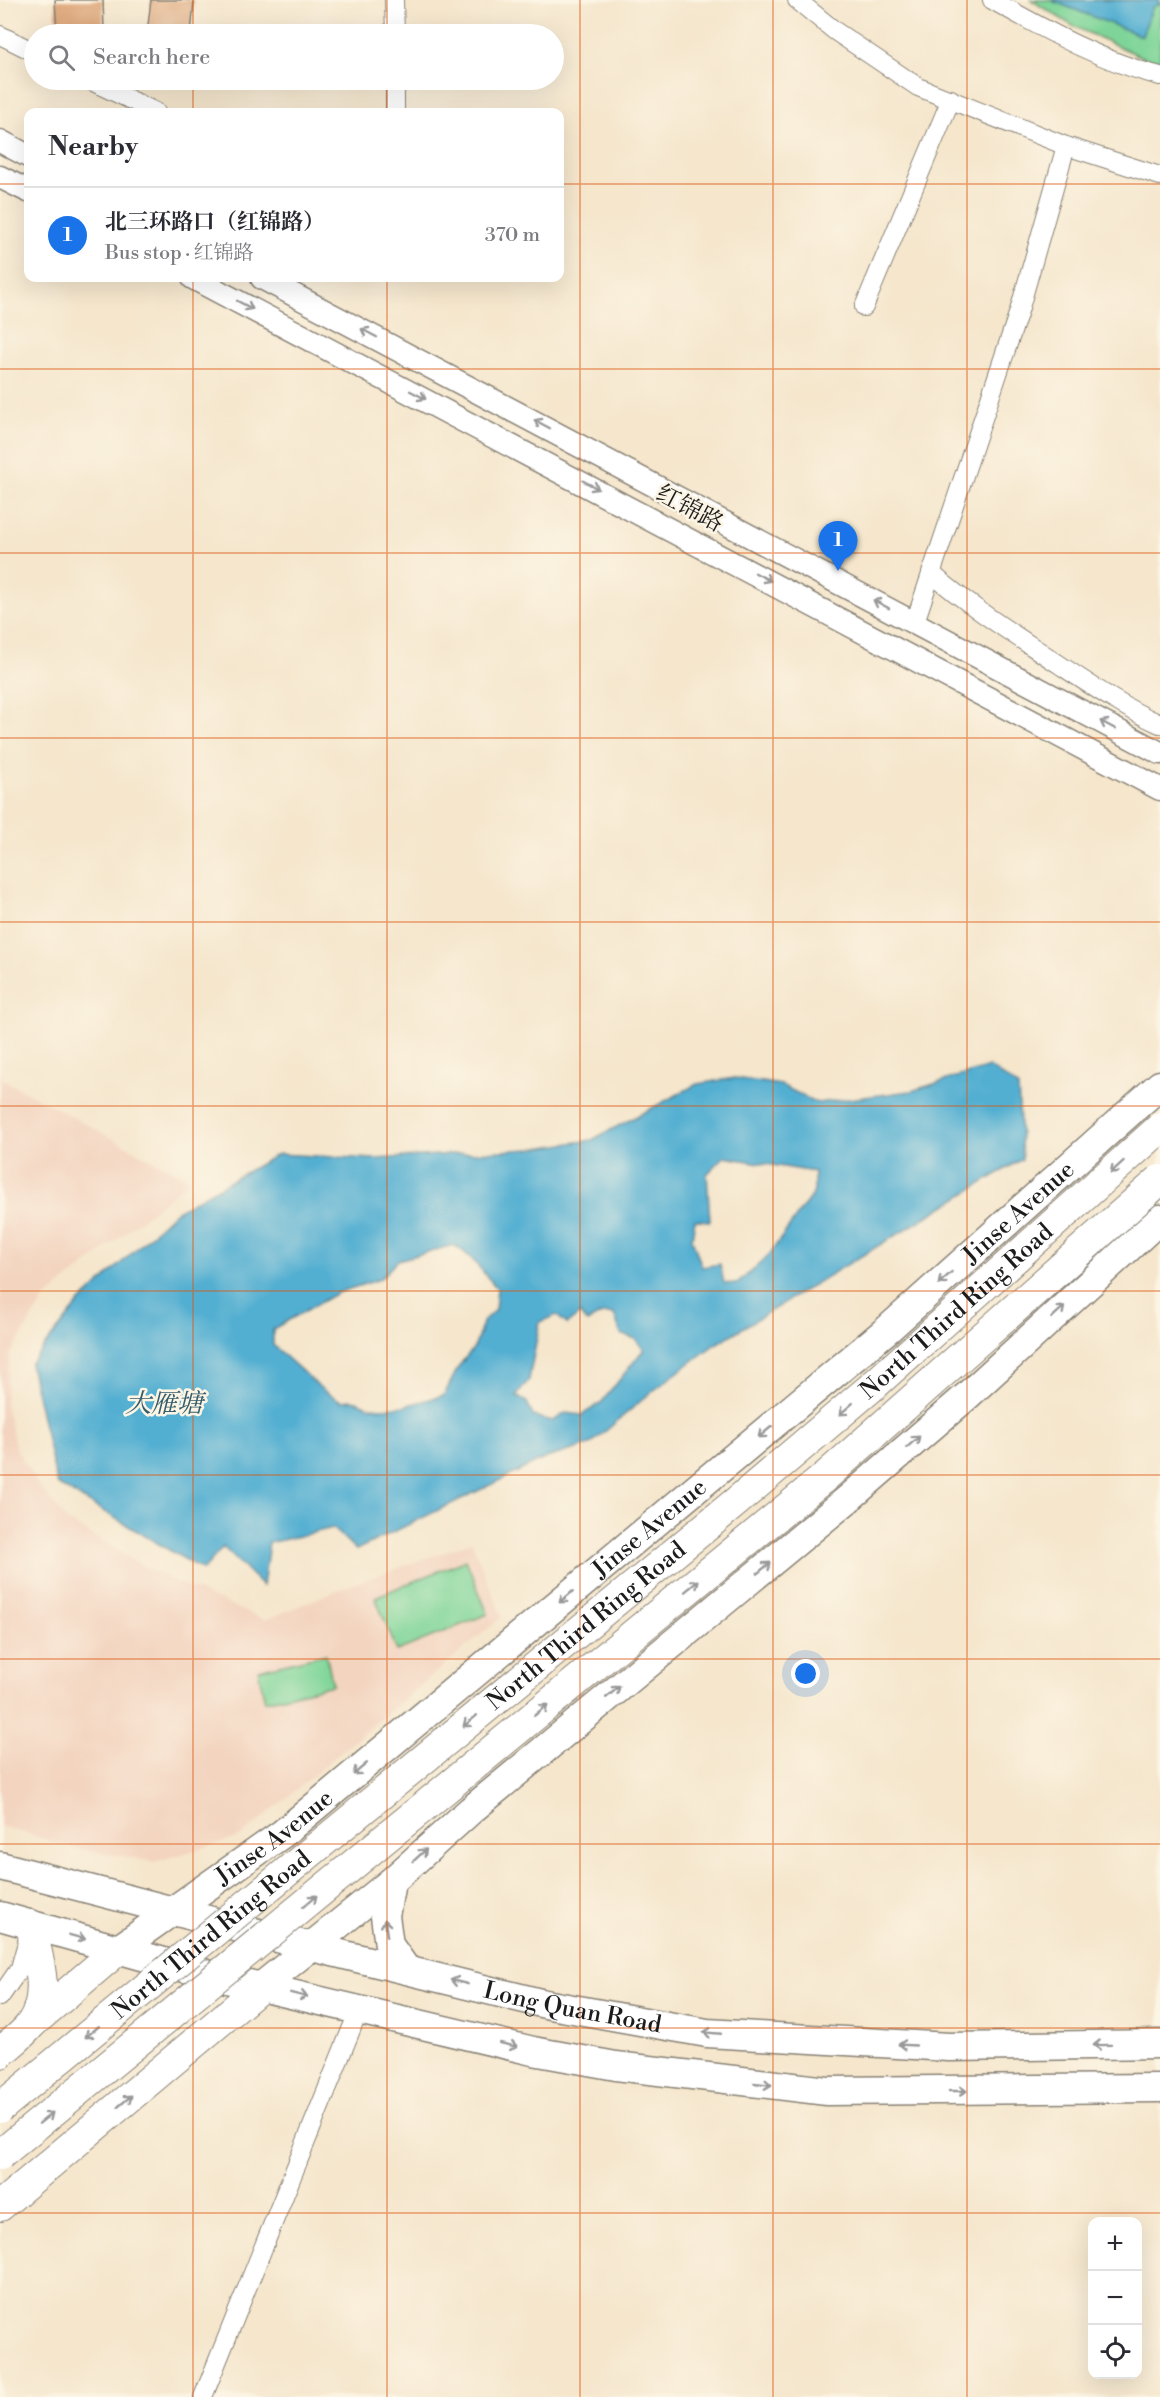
<!DOCTYPE html>
<meta charset="utf-8">
<style>
:root{--surface:#fff;--page:#f2f2f3;--text:#2b2b33;--muted:#7c7c81;--line:#e1e1e2;--accent:#1a73e8}
body{margin:0;font-family:"Libre Bodoni","Noto Serif SC",serif;background:var(--page);color:var(--text)}
.controls{position:absolute;right:18px;bottom:18px;display:grid;overflow:hidden;border-radius:12px;box-shadow:0 6px 24px #0002}
.controls button{width:54px;height:54px;display:grid;place-items:center;padding:0;border:0;border-bottom:2px solid var(--line);background:var(--surface);color:var(--text);font:30px sans-serif}
.you{position:absolute;left:806px;top:1674px;width:21px;height:21px;margin:-15px;border:4px solid #fff;border-radius:50%;background:#1a73e8;box-shadow:0 0 0 9px #1a73e833}
.badge{display:grid;place-items:center;width:39px;height:39px;border-radius:50%;background:var(--accent);color:#fff;font-size:20px;font-weight:700}
.pin{position:absolute;translate:-50% -50px;filter:drop-shadow(0 2px 3px #0008)}
.pin::after{content:'';position:absolute;top:32px;width:21px;height:18px;background:inherit;clip-path:polygon(0 0,100% 0,50% 100%)}
.list{margin:0;padding:0;list-style:none}
h2{display:flex;justify-content:space-between;align-items:center;height:78px;margin:0;padding:0 24px;font-size:26px}
h2 small{font-size:20px;font-weight:400;color:var(--muted)}
.list li{display:grid;grid-template-columns:39px 1fr auto;gap:18px;align-items:center;box-sizing:border-box;height:96px;padding:0 24px;border-top:2px solid var(--line)}
.list b{display:block;font-size:22px;white-space:nowrap}
.list p{margin:0;font-size:20px;white-space:nowrap;color:var(--muted)}
.list em{font-size:20px;font-style:normal;color:var(--muted)}
.icon{flex:none;width:33px;height:33px;fill:none;stroke:currentColor;stroke-width:2;stroke-linecap:round;stroke-linejoin:round}
.map{position:relative;flex:none;width:1160px;height:2397px;overflow:hidden}
.search{position:absolute;background:var(--surface);box-shadow:0 6px 24px #0002;left:24px;top:24px;width:540px;height:66px;display:flex;align-items:center;gap:15px;box-sizing:border-box;padding:0 21px;border-radius:33px;color:var(--muted);font-size:22px}
.panel{position:absolute;background:var(--surface);box-shadow:0 6px 24px #0002;left:24px;top:108px;width:540px;height:174px;border-radius:12px}
.map>svg:first-child{display:block}
.built{fill:#f3d4bf}
.green{fill:#7fd599;stroke:#4e785a;stroke-width:1.5}
.water{fill:#53afd1;stroke:#386676;stroke-width:1.5;fill-rule:evenodd}
.building{fill:#da9d6d}
.lines{fill:none;stroke-linecap:round;stroke-linejoin:round}
.minor-casing{stroke:#888174;stroke-width:20}
.tertiary-casing{stroke:#888174;stroke-width:25}
.primary-casing{stroke:#888174;stroke-width:31}
.trunk-casing{stroke:#888174;stroke-width:32}
.minor{stroke:#fff;stroke-width:18}
.tertiary{stroke:#fff;stroke-width:22}
.primary{stroke:#fff;stroke-width:28}
.trunk{stroke:#fff;stroke-width:30}
.trunk-bridge-casing{stroke:#888174;stroke-width:32;stroke-linecap:butt}
.trunk-bridge{stroke:#fff;stroke-width:30}
.oneway{stroke:#999}
.grid{fill:none;stroke:#de560d;stroke-width:1.5;stroke-opacity:0.55}
.labels{text-anchor:middle;stroke-width:5;stroke-linejoin:round;paint-order:stroke}
.street-label{font-size:24px;fill:#1c1c1c;stroke:#fcf5e5}
.water-label{font-size:26px;font-style:italic;fill:#355e6d;stroke:#fcf5e5}
</style>
<div class="map">
<svg width="1160" height="2397" viewBox="0 0 1160 2397">
<rect width="100%" height="100%" fill="#fcf5e5"/>
<filter id="ink" filterUnits="userSpaceOnUse"><feTurbulence type="fractalNoise" baseFrequency=".0167" numOctaves="2"/><feDisplacementMap in="SourceGraphic" scale="12" xChannelSelector="R" yChannelSelector="G"/><feConvolveMatrix kernelMatrix="1 2 1 2 8 2 1 2 1" color-interpolation-filters="sRGB"/></filter>
<filter id="wash" filterUnits="userSpaceOnUse"><feTurbulence type="fractalNoise" baseFrequency=".008" numOctaves="4" result="noise"/><feDisplacementMap in="SourceGraphic" scale="24" xChannelSelector="R" yChannelSelector="G"/><feGaussianBlur stdDeviation="1.35" result="paint"/><feColorMatrix in="noise" values="0 0 0 0 0 0 0 0 0 0 0 0 0 0 0 0 0 1.4 0 .05"/><feComposite in="paint" operator="in"/></filter>
<g filter="url(#wash)">
<rect width="100%" height="100%" fill="#f5e6cc"/>
<path class="built" d="M0 1078 190 1180 44 1299 10 1355 5 1403 16 1448 40 1488 67 1520 151 1571 265 1620 342 1588 472 1542 502 1617 240 1837 155 1862 79 1849 0 1826Z"/>
<g class="green">
<path d="M1031 0H1160V62L1147 59 1073 26Z"/>
<path d="M466 1560 488 1614 397 1651 375 1597Z"/>
<path d="M326 1654 333 1685 265 1701 258 1670Z"/>
</g>
<g class="water">
<path d="M1050 0H1160V4L1153 6 1142 36Z"/>
<path d="M989 1067 1018 1087 1022 1159 714 1345 649 1394 589 1445 546 1458 356 1550 333 1528 269 1543 263 1586 223 1547 203 1570 57 1484 30 1364 80 1302 175 1212 278 1154 375 1159 529 1149 592 1140 697 1084 735 1078 781 1085 817 1103 911 1091ZM724 1157 814 1172V1192L769 1255 737 1284 724 1283 720 1264 702 1267 692 1239 695 1220 710 1221 707 1174ZM454 1245C475 1258 480 1270 497 1288L495 1310 484 1320 475 1346 459 1366 444 1395C423 1401 396 1411 373 1407 357 1404 361 1398 341 1401L324 1391 273 1345V1329L337 1293 380 1279 398 1260ZM580 1314 587 1322 602 1314H614L621 1334 635 1339 644 1349 601 1403 582 1415 566 1413 553 1421 533 1416 527 1402 516 1396 529 1380 540 1322 556 1315 567 1324Z"/>
</g>
<g id="blocks">
<g class="building">
<path d="M55 0H103L104 30 57 31Z"/>
<path d="M151 0H194L191 34H147Z"/>
</g>
</g>
</g>
<g filter="url(#ink)">
<use href="#blocks" fill-opacity="0" stroke="#888174" stroke-width="1.5"/>
<g class="lines">
<defs>
<g id="minor">
<path d="M394 0 395 34"/>
<path d="M797 0 835 31 918 87 1066 146 1160 176"/>
<path d="M992 0C1046 30 1100 61 1160 76"/>
<path d="M0 35 34 52"/>
<path d="M89 80 156 112"/>
<path d="M395 80V112"/>
<path d="M864 307 951 99"/>
<path d="M931 573C969 606 1012 633 1054 661 1089 684 1122 707 1160 724"/>
<path d="M915 622 1019 311 1066 146"/>
<path d="M0 1997 20 1968 29 1935"/>
<path d="M203 2397 359 2010"/>
</g>
<g id="tertiary">
<path d="M0 141 28 156"/>
<path d="M0 177 28 191"/>
<path d="M193 278 1160 789"/>
<path d="M262 278 1160 753"/>
</g>
<g id="primary">
<path id="s1" d="M0 1866 312 1947 545 2004 707 2033 949 2047 1160 2044"/>
<path d="M391 1882 385 1916 389 1945 406 1969"/>
<path d="M0 1916 210 1975 533 2051 616 2066 827 2091 1160 2088"/>
<path id="s2" d="M120 1948 282 1834 888 1329 1160 1085"/>
<path d="M262 1986 391 1882 471 1810 848 1499 968 1395 1160 1219"/>
</g>
<g id="trunk">
<path d="M31 2024 120 1948"/>
<path d="M0 2053C10 2044 23 2035 31 2024 52 1993 37 1958 31 1925"/>
<path d="M0 2206 262 1986"/>
</g>
</defs>
<use href="#minor" class="minor-casing"/>
<use href="#tertiary" class="tertiary-casing"/>
<use href="#primary" class="primary-casing"/>
<use href="#trunk" class="trunk-casing"/>
<use href="#minor" class="minor"/>
<use href="#tertiary" class="tertiary"/>
<use href="#primary" class="primary"/>
<use href="#trunk" class="trunk"/>
<defs>
<g id="trunk-bridge">
<path id="s3" d="M0 2108 736 1502 874 1385 1160 1128"/>
<path d="M0 2155 826 1476 1160 1180"/>
</g>
</defs>
<use href="#trunk-bridge" class="trunk-bridge-casing"/>
<use href="#trunk-bridge" class="trunk-bridge"/>
</g>
<defs><path id="oneway-shaft" d="M-6 0H5M1.5-3L5.5 0L1.5 3" fill="none" stroke-width="1.6" stroke-linecap="round" stroke-linejoin="round" transform="scale(1.5)"/></defs>
<g class="oneway">
<use href="#oneway-shaft" transform="translate(245 305) rotate(28)"/>
<use href="#oneway-shaft" transform="translate(369 333) rotate(-152)"/>
<use href="#oneway-shaft" transform="translate(418 395) rotate(28)"/>
<use href="#oneway-shaft" transform="translate(542 424) rotate(-152)"/>
<use href="#oneway-shaft" transform="translate(591 485) rotate(28)"/>
<use href="#oneway-shaft" transform="translate(763 577) rotate(28)"/>
<use href="#oneway-shaft" transform="translate(881 604) rotate(-152)"/>
<use href="#oneway-shaft" transform="translate(1108 725) rotate(-152)"/>
<use href="#oneway-shaft" transform="translate(1117 1167) rotate(138)"/>
<use href="#oneway-shaft" transform="translate(945 1278) rotate(138)"/>
<use href="#oneway-shaft" transform="translate(1058 1312) rotate(-42)"/>
<use href="#oneway-shaft" transform="translate(846 1409) rotate(139)"/>
<use href="#oneway-shaft" transform="translate(765 1432) rotate(140)"/>
<use href="#oneway-shaft" transform="translate(913 1442) rotate(-41)"/>
<use href="#oneway-shaft" transform="translate(764 1568) rotate(-39)"/>
<use href="#oneway-shaft" transform="translate(692 1586) rotate(-39)"/>
<use href="#oneway-shaft" transform="translate(566 1597) rotate(140)"/>
<use href="#oneway-shaft" transform="translate(613 1692) rotate(-40)"/>
<use href="#oneway-shaft" transform="translate(541 1710) rotate(-40)"/>
<use href="#oneway-shaft" transform="translate(470 1721) rotate(140)"/>
<use href="#oneway-shaft" transform="translate(360 1769) rotate(140)"/>
<use href="#oneway-shaft" transform="translate(420 1855) rotate(-43)"/>
<use href="#oneway-shaft" transform="translate(310 1901) rotate(-40)"/>
<use href="#oneway-shaft" transform="translate(386 1928) rotate(-98)"/>
<use href="#oneway-shaft" transform="translate(77 1937) rotate(15)"/>
<use href="#oneway-shaft" transform="translate(459 1982) rotate(-166)"/>
<use href="#oneway-shaft" transform="translate(299 1995) rotate(14)"/>
<use href="#oneway-shaft" transform="translate(92 2032) rotate(140)"/>
<use href="#oneway-shaft" transform="translate(712 2033) rotate(-175)"/>
<use href="#oneway-shaft" transform="translate(509 2045) rotate(13)"/>
<use href="#oneway-shaft" transform="translate(907 2045) rotate(-177)"/>
<use href="#oneway-shaft" transform="translate(1102 2045) rotate(179)"/>
<use href="#oneway-shaft" transform="translate(763 2084) rotate(6)"/>
<use href="#oneway-shaft" transform="translate(958 2091)"/>
<use href="#oneway-shaft" transform="translate(125 2101) rotate(-40)"/>
<use href="#oneway-shaft" transform="translate(46 2118) rotate(-39)"/>
</g>
</g>
<path class="grid" d="M193 0V34M387 0V34M580 0V2397M773 0V2397M967 0V2397M193 80V112M387 80V112M0 184H28M560 184H1160M193 278V2397M387 278V2397M0 369H1160M0 553H1160M0 738H1160M0 922H1160M0 1106H1160M0 1291H1160M0 1475H1160M0 1659H1160M0 1844H1160M0 2028H1160M0 2213H1160"/>
<g class="labels">
<g class="street-label">
<text transform="translate(690 508) rotate(28)" y="8">红锦路</text>
<text dy="8" stroke="none"><textPath href="#s2" startOffset="1162">Jinse Avenue</textPath></text>
<text dy="8" stroke="none"><textPath href="#s3" startOffset="1245">North Third Ring Road</textPath></text>
<text dy="8" stroke="none"><textPath href="#s2" startOffset="676">Jinse Avenue</textPath></text>
<text dy="8" stroke="none"><textPath href="#s3" startOffset="759">North Third Ring Road</textPath></text>
<text dy="8" stroke="none"><textPath href="#s2" startOffset="190">Jinse Avenue</textPath></text>
<text dy="8" stroke="none"><textPath href="#s3" startOffset="273">North Third Ring Road</textPath></text>
<text dy="8" stroke="none"><textPath href="#s1" startOffset="590">Long Quan Road</textPath></text>
</g>
<g class="water-label">
<text x="164" y="1412">大雁塘</text>
</g>
</g>
</svg>
<div class="controls">
<button>+</button>
<button>−</button>
<button><svg class="icon" aria-label="locate" viewBox="0 0 24 24"><circle cx="12" cy="12" r="6"/><path d="M12 2v4M12 18v4M2 12h4M18 12h4"/></svg></button>
</div>
<div class="you"></div>
<div class="pin badge" style="left:838px;top:571px">1</div>
<div class="search"><svg class="icon" aria-label="search" viewBox="0 0 24 24"><circle cx="10" cy="10" r="6"/><path d="M15 15l6 6"/></svg>Search here</div>
<section class="panel">
<h2>Nearby<small></small></h2>
<ul class="list">
<li><span class="badge">1</span><div><b>北三环路口（红锦路）</b><p>Bus stop · 红锦路</p></div><em>370 m</em></li>
</ul>
</section>
</div>
